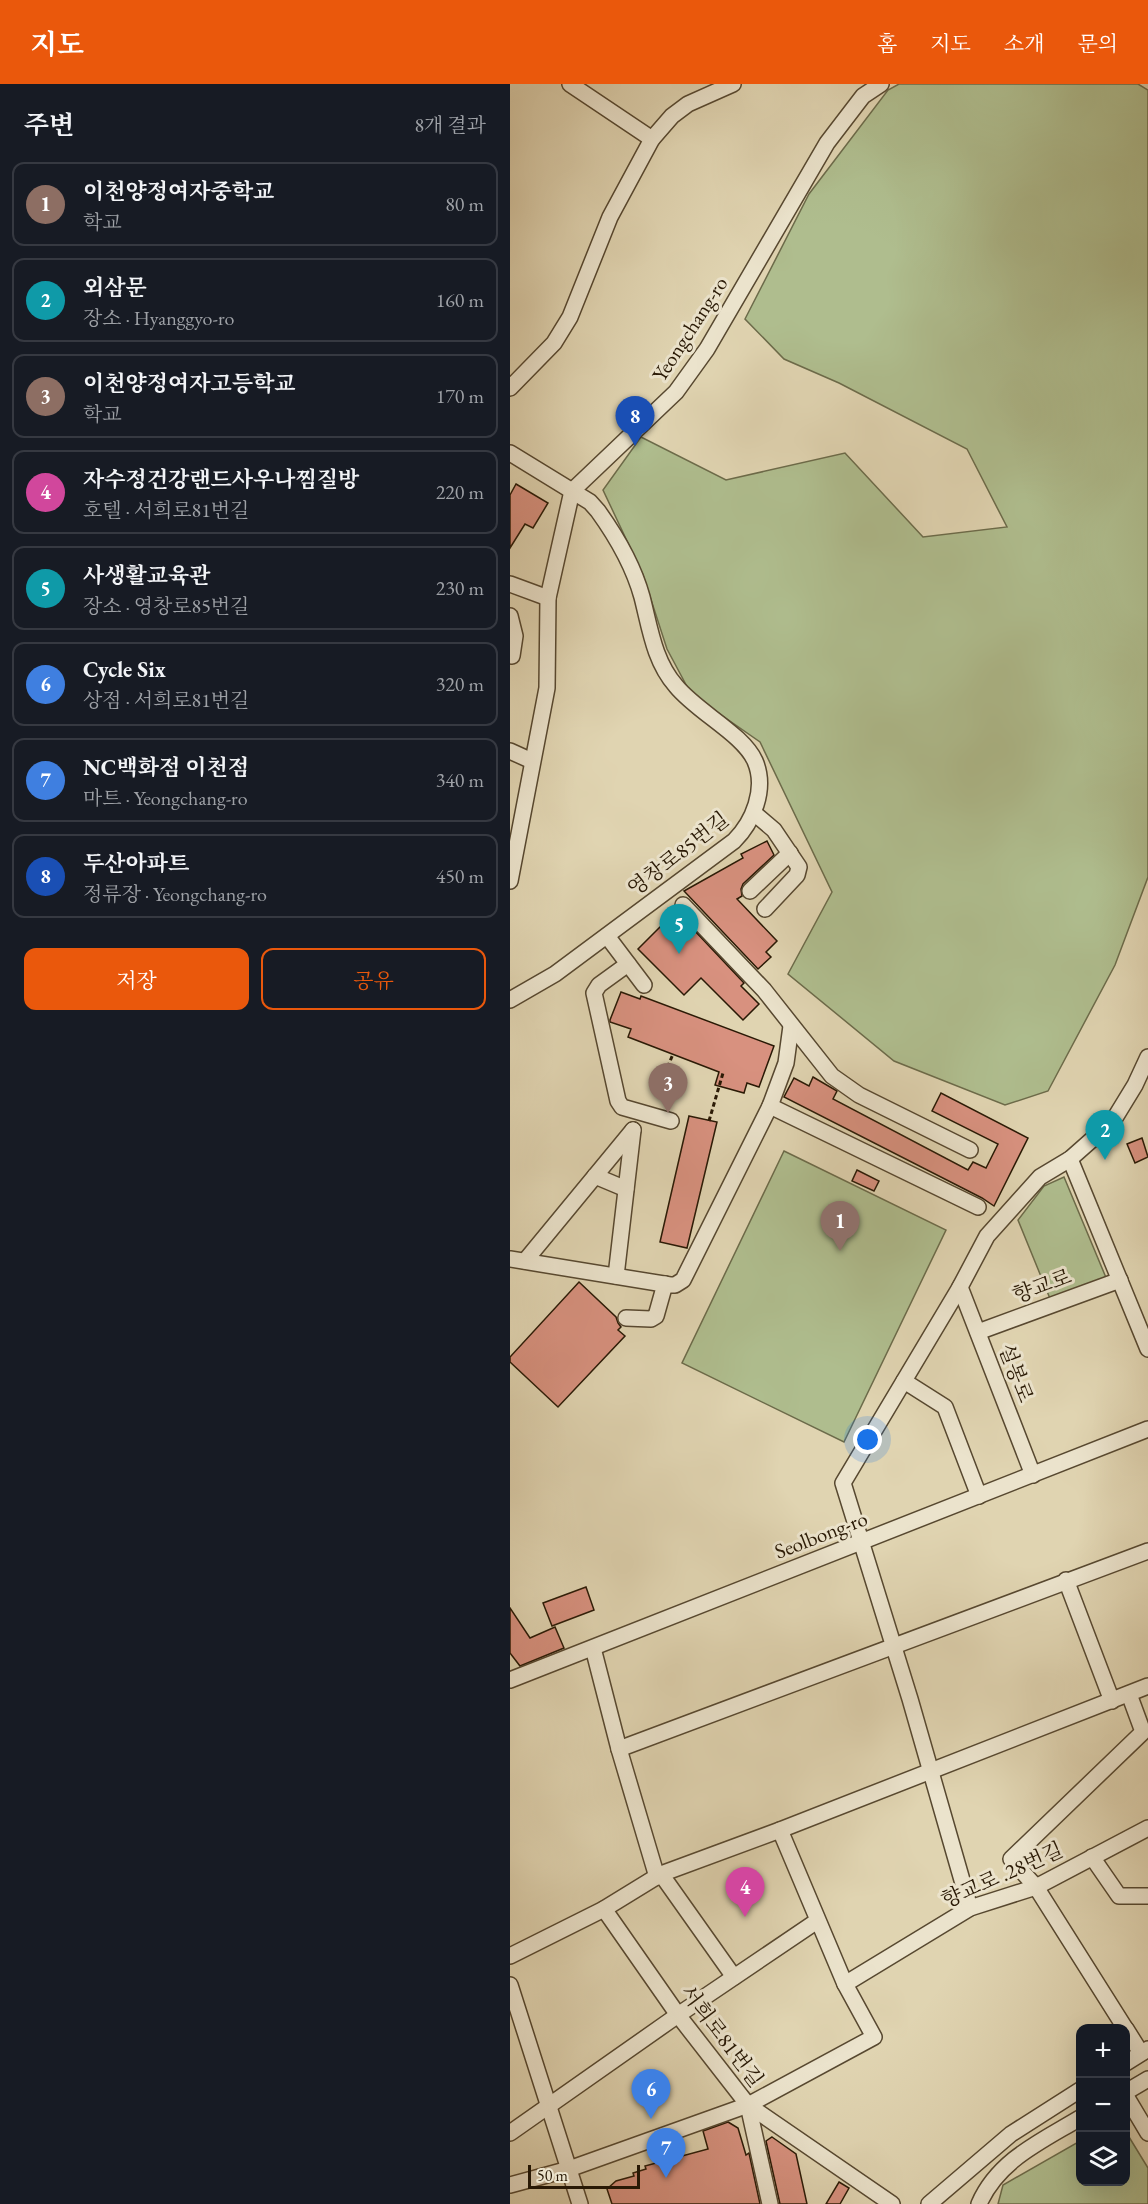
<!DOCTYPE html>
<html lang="ko">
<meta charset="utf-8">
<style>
:root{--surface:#171b24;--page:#242831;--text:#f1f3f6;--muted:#9ea1a6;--line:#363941;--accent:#ea580c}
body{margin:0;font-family:"EB Garamond","Noto Serif KR",serif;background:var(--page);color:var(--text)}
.controls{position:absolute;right:18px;bottom:18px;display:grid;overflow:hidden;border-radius:12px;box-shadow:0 6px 24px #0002}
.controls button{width:54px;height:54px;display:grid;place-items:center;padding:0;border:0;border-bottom:2px solid var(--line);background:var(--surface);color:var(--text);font:30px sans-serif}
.scale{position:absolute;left:18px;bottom:15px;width:112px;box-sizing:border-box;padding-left:6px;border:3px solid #291905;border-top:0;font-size:16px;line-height:21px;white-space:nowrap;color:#291905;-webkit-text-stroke:4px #ebe3cc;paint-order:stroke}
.you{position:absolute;left:358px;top:1356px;width:21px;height:21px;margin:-15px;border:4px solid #fff;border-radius:50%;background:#1a73e8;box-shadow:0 0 0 9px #1a73e833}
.badge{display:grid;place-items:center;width:39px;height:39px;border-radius:50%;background:var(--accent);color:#fff;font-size:20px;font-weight:700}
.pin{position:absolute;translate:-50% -50px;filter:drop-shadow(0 2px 3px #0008)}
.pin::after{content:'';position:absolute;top:32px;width:21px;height:18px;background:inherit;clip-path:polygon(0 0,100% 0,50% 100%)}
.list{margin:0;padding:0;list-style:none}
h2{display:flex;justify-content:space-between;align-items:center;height:78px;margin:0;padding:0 24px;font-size:26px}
h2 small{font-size:20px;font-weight:400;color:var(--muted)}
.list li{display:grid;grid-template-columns:39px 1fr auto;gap:18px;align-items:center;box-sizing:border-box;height:84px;margin:0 12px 12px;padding:0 12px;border:2px solid var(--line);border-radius:12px}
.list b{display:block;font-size:22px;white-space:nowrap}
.list p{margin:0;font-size:20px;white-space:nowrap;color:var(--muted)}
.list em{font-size:20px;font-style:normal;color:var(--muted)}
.actions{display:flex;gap:12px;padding:18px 24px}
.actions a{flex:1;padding:14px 0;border:2px solid var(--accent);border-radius:12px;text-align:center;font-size:21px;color:var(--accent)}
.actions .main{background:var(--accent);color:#fff}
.icon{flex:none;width:33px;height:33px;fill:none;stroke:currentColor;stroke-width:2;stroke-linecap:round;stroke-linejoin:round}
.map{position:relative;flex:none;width:638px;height:2120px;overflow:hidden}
header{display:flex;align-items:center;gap:36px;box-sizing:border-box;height:84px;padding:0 30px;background:var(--accent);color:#fff}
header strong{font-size:28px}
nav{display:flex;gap:33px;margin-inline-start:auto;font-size:21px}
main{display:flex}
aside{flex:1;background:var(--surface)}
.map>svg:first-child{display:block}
.green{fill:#afbd8e;stroke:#6c6b4a;stroke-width:1.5}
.building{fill:#d8917f;stroke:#291905;stroke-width:1.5}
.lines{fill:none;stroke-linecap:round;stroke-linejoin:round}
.minor-casing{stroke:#574830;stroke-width:18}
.path{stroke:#291905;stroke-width:3;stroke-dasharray:4.5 3;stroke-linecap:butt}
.minor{stroke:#ebe3cc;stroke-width:15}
.labels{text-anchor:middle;stroke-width:6;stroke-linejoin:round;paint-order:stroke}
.street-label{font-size:21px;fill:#291905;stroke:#ebe3cc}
</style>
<header>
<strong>지도</strong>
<nav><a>홈</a><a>지도</a><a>소개</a><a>문의</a></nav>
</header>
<main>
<aside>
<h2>주변<small>8개 결과</small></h2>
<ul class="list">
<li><span class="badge" style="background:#8d6e63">1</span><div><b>이천양정여자중학교</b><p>학교</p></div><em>80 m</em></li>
<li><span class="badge" style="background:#0f9aa8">2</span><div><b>외삼문</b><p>장소 · Hyanggyo-ro</p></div><em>160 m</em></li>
<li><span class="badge" style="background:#8d6e63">3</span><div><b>이천양정여자고등학교</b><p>학교</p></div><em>170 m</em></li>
<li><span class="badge" style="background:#d1479c">4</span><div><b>자수정건강랜드사우나찜질방</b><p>호텔 · 서희로81번길</p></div><em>220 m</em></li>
<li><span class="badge" style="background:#0f9aa8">5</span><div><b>사생활교육관</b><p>장소 · 영창로85번길</p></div><em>230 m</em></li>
<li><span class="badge" style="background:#3f7fe0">6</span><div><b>Cycle Six</b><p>상점 · 서희로81번길</p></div><em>320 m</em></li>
<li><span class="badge" style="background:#3f7fe0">7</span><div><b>NC백화점 이천점</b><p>마트 · Yeongchang-ro</p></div><em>340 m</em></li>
<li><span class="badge" style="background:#1a4fb4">8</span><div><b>두산아파트</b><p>정류장 · Yeongchang-ro</p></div><em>450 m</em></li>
</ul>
<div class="actions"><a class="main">저장</a><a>공유</a></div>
</aside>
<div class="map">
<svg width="638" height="2120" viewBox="0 0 638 2120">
<rect width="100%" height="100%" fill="#e0d4b1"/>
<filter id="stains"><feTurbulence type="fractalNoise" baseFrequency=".00333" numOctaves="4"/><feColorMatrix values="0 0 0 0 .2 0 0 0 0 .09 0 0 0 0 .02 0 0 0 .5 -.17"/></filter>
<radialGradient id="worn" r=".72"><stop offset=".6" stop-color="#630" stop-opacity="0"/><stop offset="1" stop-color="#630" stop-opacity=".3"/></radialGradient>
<g class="green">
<path d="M389 0H628L638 6V793L605 881 538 1007 495 1021 384 977 278 890 322 808 250 658 181 610 157 565 133 491 93 406 131 353 216 396 335 369 413 453 497 443 457 365 329 299 274 275 235 235 299 110 378 6Z"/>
<path d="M274 1067 436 1146 334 1358 172 1279Z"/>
<path d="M554 1093 597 1196 541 1217 508 1136 534 1102Z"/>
<path d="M616 2048 638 2084V2120H488L493 2101 570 2057V2098H616Z"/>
</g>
<g class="building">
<path d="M6 400 38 419 23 444 15 440 0 464V411Z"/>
<path d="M257 757 264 771 233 800 231 805 232 812 227 815 267 857 256 868 261 873 248 885 174 807 233 774 231 770Z"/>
<path d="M166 827 234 899 231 902 249 920 233 936 191 894 174 911 128 865Z"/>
<path d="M111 908 130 915 131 912 264 962 249 1003 237 999 234 1009 205 1001 209 988 118 953 121 945 100 938V936Z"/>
<path d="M303 993 327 1007 323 1015 458 1086 463 1078 476 1084 488 1060 422 1027 431 1009 518 1054 484 1122 472 1114 274 1013 284 994 299 1002Z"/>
<path d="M179 1032 207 1038 177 1164 150 1158Z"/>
<path d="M632 1054 638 1073 625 1079 617 1060Z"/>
<path d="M347 1086 369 1097 364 1107 342 1097Z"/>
<path d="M69 1198 106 1233 108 1239 111 1243 108 1246 115 1252 48 1323 0 1278V1273Z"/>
<path d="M76 1503 84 1526 42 1542 33 1519Z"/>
<path d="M0 1524 20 1554 45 1543 54 1564 10 1582 0 1569Z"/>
<path d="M218 2038 228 2044 236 2071 239 2069 250 2120H102L97 2105 106 2097 124 2092 123 2089 136 2085 135 2082 198 2065 193 2047Z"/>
<path d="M262 2053 286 2070 297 2120H270L256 2057Z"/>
<path d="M329 2098 339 2104 330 2120H316Z"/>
</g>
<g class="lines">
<defs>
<g id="minor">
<path d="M60 0 142 55"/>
<path d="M0 304 44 259 60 233 100 133 142 55 162 32 178 20 223 0"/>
<path d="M0 369 80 418 88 427C106 452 124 484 132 513 140 544 144 577 166 602 187 628 233 650 245 677 257 705 243 738 224 757L45 890 0 916"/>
<path d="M0 500 38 514"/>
<path d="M0 532 5 552 2 572"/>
<path d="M0 667 22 677"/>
<path d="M244 729 264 746 289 783 287 791 255 825"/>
<path d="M0 797 37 604 38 514 62 407 166 308 197 265 317 59 353 12 371 0"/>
<path d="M240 807 280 769"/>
<path d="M173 821 254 906 322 992 349 1011 460 1066"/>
<path d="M97 852 134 901"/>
<path d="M118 880 89 901 84 909 108 1017 112 1023 161 1037"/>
<path d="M260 1022 468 1123"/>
<path d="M560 1075 638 1265"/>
<path d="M85 1092 116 1105"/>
<path d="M0 1175 160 1201H165L173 1196 260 1022 276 979 281 942"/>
<path d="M15 1177 123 1046"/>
<path d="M106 1192 123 1046"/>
<path d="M450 1203 523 1391"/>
<path d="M116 1234 141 1235 146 1232 155 1200"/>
<path d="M468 1248 610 1196"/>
<path d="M394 1297 435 1323 469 1412"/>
<path d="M556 1496 602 1617"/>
<path d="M83 1564 109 1665 147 1793"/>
<path d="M0 1596 638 1345"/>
<path d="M109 1665 638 1467"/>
<path d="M582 1773 609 1812H638"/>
<path d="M151 1790 224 1893"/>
<path d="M460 1824 400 1615 333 1399 450 1203 477 1152 530 1093 560 1075 603 1037 625 1001 638 973"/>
<path d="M94 1825 168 1931 238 2021 382 2120"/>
<path d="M0 1872 94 1825 151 1790 270 1746 638 1602"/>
<path d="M335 1900 460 1824 526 1803 638 1744"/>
<path d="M0 1901 70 2120"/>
<path d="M615 1944 526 1803 501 1775 633 1648 619 1610"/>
<path d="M616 1945 631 1969"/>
<path d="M616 1979 638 1965"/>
<path d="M616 2008 638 1995"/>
<path d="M616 2012 638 2049"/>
<path d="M238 2021 260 2120"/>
<path d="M0 2049 168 1931 307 1837"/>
<path d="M0 2101 59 2085 238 2021 364 1953 335 1900 270 1746"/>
<path d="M419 2120 501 2050 570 2006"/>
<path d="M469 2120C488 2076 532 2057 570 2034"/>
</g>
</defs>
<use href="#minor" class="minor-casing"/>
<g class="path">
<path d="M149 1004 163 970"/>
<path d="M199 1037 213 989"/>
</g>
<use href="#minor" class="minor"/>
</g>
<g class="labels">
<g class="street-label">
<text transform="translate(180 245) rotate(-57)" y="7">Yeongchang-ro</text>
<text transform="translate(168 770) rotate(-38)" y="7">영창로85번길</text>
<text transform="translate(532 1202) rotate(-20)" y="7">향교로</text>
<text transform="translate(506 1289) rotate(69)" y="7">설봉로</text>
<text transform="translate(311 1451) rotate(-21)" y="7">Seolbong-ro</text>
<text transform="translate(492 1791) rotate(-24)" y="7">향교로 .28번길</text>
<text transform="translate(212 1952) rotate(53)" y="7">서희로81번길</text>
</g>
</g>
<rect width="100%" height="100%" filter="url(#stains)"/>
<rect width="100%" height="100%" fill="url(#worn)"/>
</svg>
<div class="controls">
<button>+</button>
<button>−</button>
<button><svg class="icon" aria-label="layers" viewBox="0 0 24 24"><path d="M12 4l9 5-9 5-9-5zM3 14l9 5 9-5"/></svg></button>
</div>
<div class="scale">50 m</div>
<div class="you"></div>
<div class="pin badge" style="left:330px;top:1167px;background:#8d6e63">1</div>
<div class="pin badge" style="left:595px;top:1076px;background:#0f9aa8">2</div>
<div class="pin badge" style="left:158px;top:1029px;background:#8d6e63">3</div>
<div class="pin badge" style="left:235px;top:1833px;background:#d1479c">4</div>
<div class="pin badge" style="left:169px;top:870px;background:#0f9aa8">5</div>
<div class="pin badge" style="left:141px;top:2035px;background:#3f7fe0">6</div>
<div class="pin badge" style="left:156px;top:2094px;background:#3f7fe0">7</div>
<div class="pin badge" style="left:125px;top:362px;background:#1a4fb4">8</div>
</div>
</main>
